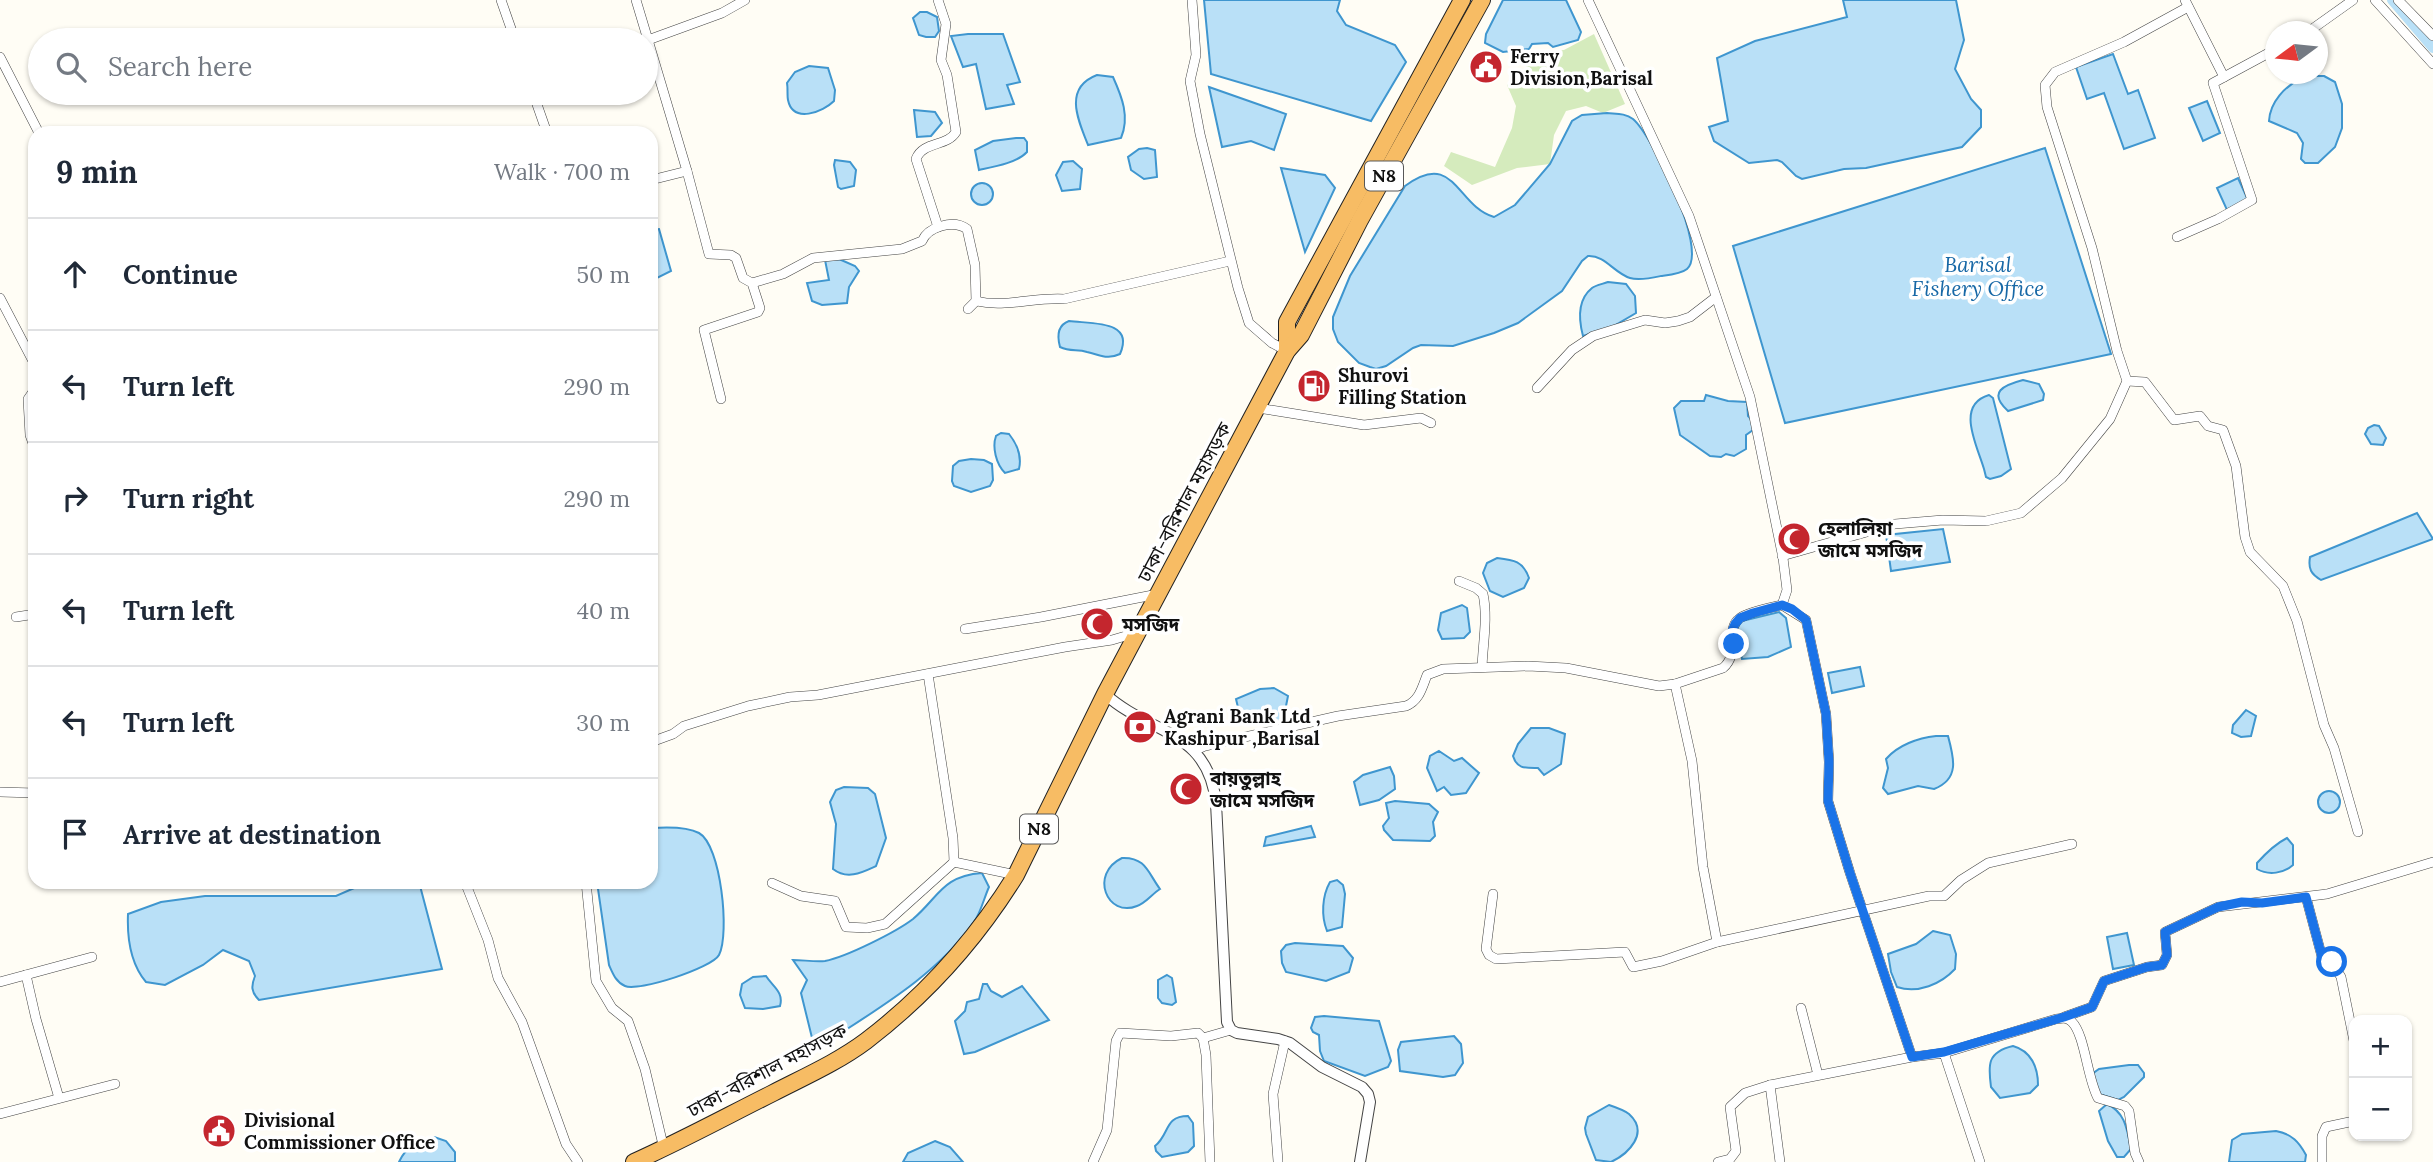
<!DOCTYPE html>
<meta charset="utf-8">
<style>
:root{--surface:#fff;--page:#f2f2f3;--text:#1f2937;--muted:#747a83;--line:#e0e1e3}
body{margin:0;font-family:Lora,"Noto Sans Bengali",serif;background:var(--page);color:var(--text)}
.controls{position:absolute;right:21px;bottom:21px;display:grid;overflow:hidden;border-radius:14px;box-shadow:0 2px 5px #0004}
.controls button{width:63px;height:63px;display:grid;place-items:center;padding:0;border:0;border-bottom:2px solid var(--line);background:var(--surface);color:var(--text);font:35px sans-serif}
.compass{position:absolute;left:2265px;top:21px;width:63px;height:63px;border-radius:50%;background:var(--surface);box-shadow:0 2px 5px #0004;rotate:255deg}
.stop{position:absolute;width:21px;height:21px;margin:-16px;border:5px solid #1a73e8;border-radius:50%;background:#fff}
.stop.end{background:#1a73e8;border-color:#fff;box-shadow:0 2px 7px #0008}
.list{margin:0;padding:0;list-style:none}
h2{display:flex;justify-content:space-between;align-items:center;height:91px;margin:0;padding:0 28px;font-size:30px}
h2 small{font-size:23px;font-weight:400;color:var(--muted)}
.list li{display:grid;grid-template-columns:46px 1fr auto;gap:21px;align-items:center;box-sizing:border-box;height:112px;padding:0 28px;border-top:2px solid var(--line)}
.list b{display:block;font-size:26px;white-space:nowrap}
.list em{font-size:23px;font-style:normal;color:var(--muted)}
.icon{flex:none;width:38px;height:38px;fill:none;stroke:currentColor;stroke-width:2;stroke-linecap:round;stroke-linejoin:round}
.map{position:relative;flex:none;width:2433px;height:1162px;overflow:hidden}
.search{position:absolute;background:var(--surface);box-shadow:0 2px 5px #0004;left:28px;top:28px;width:630px;height:77px;display:flex;align-items:center;gap:18px;box-sizing:border-box;padding:0 24px;border-radius:38px;color:var(--muted);font-size:26px}
.panel{position:absolute;background:var(--surface);box-shadow:0 2px 5px #0004;left:28px;top:126px;width:630px;height:763px;border-radius:21px}
.map>svg:first-child{display:block}
.green{fill:#d5ebbd}
.water{fill:#b9e0f7;stroke:#3f96cf;stroke-width:2}
.lines{fill:none;stroke-linecap:round;stroke-linejoin:round}
.canal{stroke:#b9e0f7;stroke-width:10}
.minor-casing{stroke:#444;stroke-width:10}
.tertiary-casing{stroke:#444;stroke-width:12}
.trunk-casing{stroke:#222;stroke-width:18}
.minor{stroke:#fff;stroke-width:9}
.tertiary{stroke:#fff;stroke-width:10}
.trunk{stroke:#f7bc64;stroke-width:16}
.route{stroke:#1a73e8;stroke-width:9}
.labels{text-anchor:middle;stroke-width:7;stroke-linejoin:round;paint-order:stroke}
.shield{fill:#fff;stroke:#585858;stroke-width:2}
.shield-label{font-size:18px;font-weight:bold;fill:#111}
.poi-label{font-size:19px;font-weight:bold;fill:#111;stroke:#fff;text-anchor:start}
.street-label{font-size:19px;fill:#111;stroke:#fff}
.water-label{font-size:21px;font-style:italic;fill:#1768a6;stroke:#fff}
</style>
<div class="map">
<svg width="2433" height="1162" viewBox="0 0 2433 1162">
<rect width="100%" height="100%" fill="#fffdf5"/>
<path class="green" d="M1594 34 1625 104 1603 113 1586 106 1566 111 1554 135 1550 164 1517 168 1472 185 1444 166 1451 152 1495 167 1512 128 1516 106 1507 85 1527 66 1532 53 1564 50Z"/>
<g class="water">
<path d="M1204 0H1340L1337 11 1346 25 1395 45 1406 62 1371 121 1211 74Z"/>
<path d="M1503 0H1566L1581 32 1578 40 1553 47 1548 43 1532 44 1529 49 1503 52 1485 43 1486 34Z"/>
<path d="M1843 0H1956L1964 40 1955 69 1971 99 1981 110V127L1962 147 1866 168 1844 169 1802 179 1796 176 1782 162 1777 160 1749 163 1714 141 1709 127 1728 121 1717 58 1755 41 1847 17Z"/>
<path d="M920 12H927L937 17 939 31 935 37H926L919 35 913 18Z"/>
<path d="M968 34H1003L1020 82 1007 85 1014 104 986 109 976 64 963 67 951 36Z"/>
<path d="M2113 54 2128 94 2138 90 2155 138 2124 149 2104 93 2087 99 2076 67Z"/>
<path d="M809 66 828 68 835 90 834 101C823 112 793 124 788 100 787 95 788 88 787 83L795 72Z"/>
<path d="M1097 75 1113 77C1122 97 1130 117 1121 138L1088 145C1078 120 1063 88 1097 75Z"/>
<path d="M2324 76 2335 82 2342 104V128L2335 147 2318 163H2305L2301 159 2303 143 2297 133 2269 121C2270 102 2285 86 2302 78 2308 75 2317 76 2324 76Z"/>
<path d="M1209 87 1286 114 1274 150 1251 141 1222 147Z"/>
<path d="M2207 101 2220 133 2203 141 2189 108Z"/>
<path d="M914 110 935 112 942 123 931 136 917 137Z"/>
<path d="M1607 113C1616 114 1625 113 1633 119 1652 135 1709 250 1687 269 1681 274 1669 275 1661 276 1652 278 1639 281 1630 278 1614 273 1605 255 1588 256L1582 261 1562 291 1518 323 1494 333 1453 346 1421 345 1413 348 1386 366 1376 369 1370 367 1359 363 1338 342 1333 329V317L1350 276 1405 186C1455 149 1456 206 1494 217L1515 205 1550 164 1572 121 1582 115Z"/>
<path d="M1016 138H1024L1027 142V152C1017 163 993 167 979 170L975 150 993 141Z"/>
<path d="M1147 148 1155 150 1157 177 1144 179 1131 170 1128 157 1139 149Z"/>
<path d="M2045 148 2111 354 1785 423 1733 246Z"/>
<path d="M835 160 850 162 856 170 854 186 841 189 838 187 834 165Z"/>
<path d="M1073 161 1082 169 1080 189 1062 191 1056 175 1063 162Z"/>
<path d="M1281 168 1325 175 1335 188 1305 252Z"/>
<path d="M2238 178 2248 200 2227 210 2217 188Z"/>
<circle cx="982" cy="194" r="11"/>
<path d="M659 229 671 271 651 281V230Z"/>
<path d="M839 259 855 266 859 271 849 287 847 303 822 305 812 301 807 283 829 280 825 260Z"/>
<path d="M1608 282 1626 284 1635 296 1636 313 1612 327 1583 336C1579 321 1577 300 1592 288 1596 285 1603 284 1608 282Z"/>
<path d="M1069 321C1092 324 1135 320 1120 354 1107 360 1101 355 1087 352 1077 349 1070 352 1060 347 1057 336 1058 325 1069 321Z"/>
<path d="M2023 380 2039 384 2044 394 2043 400 2008 411C1987 392 2004 385 2023 380Z"/>
<path d="M1706 395 1728 401 1747 402 1748 416 1752 420 1753 430 1746 435V449L1734 456 1726 454 1721 457 1710 456 1680 435 1674 408 1681 401H1704Z"/>
<path d="M1989 395 1993 398 2011 469 2001 476 1990 479 1986 477 1984 469C1977 445 1955 405 1989 395Z"/>
<path d="M2374 425 2379 426 2386 438 2383 445 2371 444 2365 434 2368 428Z"/>
<path d="M1001 433 1009 434C1017 444 1022 456 1019 469L1005 473C996 464 992 447 996 436Z"/>
<path d="M971 459 984 460 992 464 993 480 990 486 971 492 954 486 952 481 953 466 959 461Z"/>
<path d="M2417 513 2433 539 2321 580C2311 574 2308 569 2310 557Z"/>
<path d="M1943 529 1950 562 1891 571 1886 535Z"/>
<path d="M1497 558C1514 560 1523 561 1529 578L1524 588 1503 597 1490 591 1483 573 1487 563Z"/>
<path d="M1462 605 1467 608 1470 632 1464 638 1442 639 1438 630 1441 613Z"/>
<path d="M1779 612 1786 618 1791 647 1768 657 1742 659 1736 630 1742 621Z"/>
<path d="M1860 667 1864 686 1832 693 1828 673Z"/>
<path d="M1274 688 1288 696 1283 721 1264 724 1241 720 1236 699 1260 689Z"/>
<path d="M2246 710 2256 716 2251 736 2241 737 2232 733 2233 725Z"/>
<path d="M1531 728H1549L1565 734 1561 764 1544 775 1538 768C1525 768 1517 769 1513 756L1518 744Z"/>
<path d="M1936 736H1948C1954 758 1960 779 1934 789L1918 786 1888 794 1883 788 1888 768 1886 759C1898 745 1918 738 1936 736Z"/>
<path d="M1439 751 1454 761 1462 758 1479 773 1466 793 1451 795 1444 787 1437 791 1427 768 1430 756Z"/>
<path d="M1390 767 1394 776 1395 789 1379 800 1360 805 1354 782 1363 775Z"/>
<path d="M844 787 868 788 875 794 886 838 876 866C861 873 847 880 833 869L836 824 830 802 836 790Z"/>
<circle cx="2329" cy="802" r="11"/>
<path d="M1395 801 1429 804 1438 812 1433 822 1435 836 1430 841 1393 840 1384 830 1383 826 1389 818 1386 803Z"/>
<path d="M1311 826 1315 837 1264 846 1266 837Z"/>
<path d="M651 828C665 827 686 826 699 833 721 845 730 934 719 955 712 968 638 992 625 986 616 982 613 974 609 965L597 882H651Z"/>
<path d="M2287 838 2293 845V865C2284 873 2269 876 2257 869V863C2266 853 2275 844 2287 838Z"/>
<path d="M1122 858C1146 857 1148 873 1160 889 1152 894 1146 903 1137 906 1107 918 1089 874 1122 858Z"/>
<path d="M982 873 989 887C984 898 981 912 974 922 935 978 870 1013 815 1050L801 993 807 980 793 960C803 960 815 962 825 961 846 957 896 932 913 919 939 897 942 876 982 873Z"/>
<path d="M1337 880 1343 885 1345 894 1342 927 1327 931C1321 916 1322 896 1330 882Z"/>
<path d="M368 882H419L442 969 259 1000C251 992 251 986 255 976L249 961 223 950 203 965 165 985 146 982C130 963 127 938 128 914L161 902 205 896H336Z"/>
<path d="M1933 931 1950 935 1956 954 1955 969C1941 984 1918 994 1897 987L1891 972 1888 954 1916 944Z"/>
<path d="M2127 933 2134 965 2113 969 2107 937Z"/>
<path d="M1295 943 1343 946 1353 958 1349 972 1326 981 1286 972 1282 963 1281 951 1286 945Z"/>
<path d="M1167 975 1172 978 1176 1002 1172 1005 1162 1003 1158 998V980Z"/>
<path d="M766 976C773 987 784 992 780 1006L763 1009 745 1008 740 995 742 984 753 977Z"/>
<path d="M983 984H987L991 991 1002 997 1022 986 1049 1020 975 1052 964 1054 955 1021 965 1011 967 1002 979 999Z"/>
<path d="M1324 1016 1379 1021 1391 1061 1388 1067 1365 1076 1324 1061 1320 1051 1319 1035 1313 1032 1311 1028 1315 1017Z"/>
<path d="M1454 1036 1461 1044 1463 1063 1455 1075 1443 1077 1400 1071 1398 1050 1401 1042Z"/>
<path d="M2013 1046C2031 1051 2038 1067 2038 1085L2030 1093 2000 1098 1991 1087C1988 1065 1987 1052 2013 1046Z"/>
<path d="M2129 1065H2138L2144 1073V1077L2124 1097 2118 1100 2099 1094 2092 1074 2099 1069Z"/>
<path d="M2107 1104C2126 1113 2127 1130 2131 1149L2124 1157H2117L2108 1141 2099 1111Z"/>
<path d="M1609 1105C1615 1107 1624 1110 1629 1114 1650 1133 1628 1154 1611 1162L1596 1160 1586 1134 1585 1128 1588 1117Z"/>
<path d="M1188 1116 1193 1123 1194 1146 1188 1152 1162 1157 1156 1151 1155 1146C1170 1134 1164 1116 1188 1116Z"/>
<path d="M2276 1131C2292 1134 2299 1142 2306 1155L2305 1162H2229L2232 1140 2242 1134Z"/>
<path d="M434 1137 446 1141 455 1152V1162H399C406 1146 418 1142 434 1137Z"/>
<path d="M935 1141 950 1147 963 1162H903L908 1153Z"/>
</g>
<g class="lines">
<path class="canal" d="M2392 0 2433 48"/>
<defs>
<g id="minor">
<path d="M501 0 515 40"/>
<path d="M636 0 648 40 722 13 745 0"/>
<path d="M1192 0 1196 55 1190 81 1200 134 1238 288 1249 323 1272 343 1287 351"/>
<path d="M1588 0 1689 216 1750 397 1783 558 1787 590 1782 605 1806 620 1826 714 1829 762 1828 801 1850 873 1912 1057"/>
<path d="M2185 0 2224 77"/>
<path d="M2375 0 2433 64"/>
<path d="M2398 0 2433 36"/>
<path d="M2308 32 2353 0"/>
<path d="M648 40 687 171 651 180"/>
<path d="M0 57 39 133"/>
<path d="M533 93 547 133"/>
<path d="M687 171 709 254 731 255 736 258 743 278 752 283 760 308 758 312 704 330 721 399"/>
<path d="M938 227 916 159C923 141 947 147 956 132L947 75 941 60 946 24 938 0"/>
<path d="M2177 237 2218 219 2252 200 2213 83 2276 49"/>
<path d="M752 283 783 274 813 258 902 249 922 241C928 227 953 219 967 229L975 265 976 301 968 309"/>
<path d="M0 298 35 365"/>
<path d="M976 301C1005 308 1034 297 1064 299L1230 261"/>
<path d="M2127 381 2145 382 2174 420 2200 416 2208 426 2223 430 2236 466 2245 537 2250 552 2283 586 2297 621 2324 725 2334 748 2358 832"/>
<path d="M1537 388 1572 350 1593 336 1645 320 1665 323 1678 321 1690 317 1716 297"/>
<path d="M35 389 28 399 30 435 35 449"/>
<path d="M1258 408 1364 425 1421 418 1431 423"/>
<path d="M1782 556 1895 524 1943 520 1986 521 2021 513 2062 478 2110 419 2127 381 2117 351 2092 248 2047 107 2045 85 2055 72 2124 42 2188 7"/>
<path d="M1459 581 1476 588 1483 594C1488 617 1483 643 1482 667"/>
<path d="M16 617 35 614"/>
<path d="M965 629 1041 617 1158 594"/>
<path d="M928 674 953 838 954 862"/>
<path d="M651 742 673 734 684 726 748 706 790 697 818 695 1065 647 1112 640 1139 632"/>
<path d="M1194 751 1205 746 1338 716 1406 706C1419 701 1422 688 1427 675L1443 669 1528 666 1566 668 1659 686 1675 684 1723 668C1741 653 1724 629 1740 618 1751 611 1769 608 1782 605"/>
<path d="M0 792 35 793"/>
<path d="M954 862 1016 875"/>
<path d="M465 882 488 940 498 978 522 1022 566 1144 578 1162"/>
<path d="M586 882 596 981 612 1008 628 1021 645 1069 664 1149"/>
<path d="M772 883 801 896 835 901 846 927 867 928 885 924 954 862"/>
<path d="M1493 894 1486 949 1489 955 1496 959 1625 952 1633 967 1662 961 1717 942 1703 867 1692 761 1675 684"/>
<path d="M2306 897 2322 957 2332 962 2341 977 2354 1041"/>
<path d="M1717 942 1929 896H1944L1961 880 1988 863 2072 844"/>
<path d="M26 975 36 1019 59 1098"/>
<path d="M0 982 92 957"/>
<path d="M1801 1008 1818 1075"/>
<path d="M2064 1017 2092 1007 2104 981 2147 967 2162 965 2167 955 2165 932 2218 907 2327 894 2433 862"/>
<path d="M1203 1038 1231 1030"/>
<path d="M1944 1053 2056 1019C2062 1018 2067 1017 2072 1022 2085 1035 2087 1078 2098 1098L2125 1106 2129 1111 2135 1153 2139 1162"/>
<path d="M1770 1085 1780 1162"/>
<path d="M0 1114 115 1084"/>
<path d="M1278 1161 1273 1094 1285 1041"/>
<path d="M1093 1162 1107 1130 1116 1041 1120 1033 1171 1036 1198 1033 1203 1038 1206 1055 1210 1162"/>
<path d="M1718 1162 1730 1159 1736 1151 1730 1107 1745 1093 1770 1085 1912 1057 1944 1053 1980 1162"/>
<path d="M2322 1162V1136L2326 1127 2354 1121"/>
</g>
<path id="tertiary" d="M1105 694C1150 735 1208 729 1216 803L1227 1022 1231 1030 1237 1033 1278 1039 1290 1043 1322 1067 1362 1087 1368 1094 1370 1102 1360 1162"/>
<g id="trunk">
<path d="M1287 351V322L1462 0"/>
<path d="M634 1162C681 1141 727 1116 773 1093 804 1077 838 1062 866 1041 925 996 977 938 1016 875L1105 694 1287 351 1301 335 1360 220 1482 0"/>
</g>
</defs>
<use href="#minor" class="minor-casing"/>
<use href="#tertiary" class="tertiary-casing"/>
<use href="#trunk" class="trunk-casing"/>
<use href="#minor" class="minor"/>
<use href="#tertiary" class="tertiary"/>
<use href="#trunk" class="trunk"/>
</g>
<g class="lines">
<path class="route" d="M1734 644 1732 631 1735 624 1740 618 1753 613 1782 605 1792 609 1806 620 1826 714 1829 762 1828 801 1850 873 1912 1057 1944 1052 2064 1017 2092 1007 2104 981 2147 967 2162 965 2167 955 2165 932 2218 907 2242 902 2262 903 2306 897 2322 957 2332 962"/>
</g>
<defs>
<symbol id="civic-disc" viewBox="-11 -11 22 22"><circle r="9.5" fill="#c4262e" stroke="#fff"/><path d="M-.6-6.5H3V-4.5H.6V-3L4-1V1h2V6H-6V1h2V-1L-.6-3ZM-1.2 2.5V6h2.4V2.5Z" fill="#fff"/></symbol>
<symbol id="fuel-disc" viewBox="-11 -11 22 22"><circle r="9.5" fill="#c4262e" stroke="#fff"/><path d="M-5.5-6h7V0h2V4h1.3V-2.5L3-4.5l.8-.8L6-3V5H2.5V1h-1V6h-7ZM-4.2-4.7v3.2H.2V-4.7Z" fill="#fff"/></symbol>
<symbol id="mosque-disc" viewBox="-11 -11 22 22"><circle r="9.5" fill="#c4262e" stroke="#fff"/><path d="M3.5-4.9A6 6 0 1 0 3.5 4.9A5 5 0 1 1 3.5-4.9Z" fill="#fff"/></symbol>
<symbol id="bank-disc" viewBox="-11 -11 22 22"><circle r="9.5" fill="#c4262e" stroke="#fff"/><path d="M-6-4H6V4H-6ZM0-2.3a2.3 2.3 0 1 0 0 4.6a2.3 2.3 0 1 0 0-4.6Z" fill="#fff"/></symbol>
</defs>
<g fill-rule="evenodd">
<use href="#civic-disc" x="1467" y="48" width="38" height="38"/>
<use href="#fuel-disc" x="1295" y="367" width="38" height="38"/>
<use href="#mosque-disc" x="1775" y="520" width="38" height="38"/>
<use href="#mosque-disc" x="1078" y="605" width="38" height="38"/>
<use href="#bank-disc" x="1121" y="708" width="38" height="38"/>
<use href="#mosque-disc" x="1167" y="770" width="38" height="38"/>
<use href="#civic-disc" x="200" y="1112" width="38" height="38"/>
</g>
<g class="labels">
<g class="shield">
<rect x="1365" y="161.5" width="38" height="29" rx="5"/>
<rect x="1020" y="814.5" width="38" height="29" rx="5"/>
</g>
<g class="shield-label">
<text x="1384" y="182">N8</text>
<text x="1039" y="835">N8</text>
</g>
<g class="poi-label">
<text x="1510" y="63">Ferry<tspan x="1510" dy="22">Division,Barisal</tspan></text>
<text x="1338" y="382">Shurovi<tspan x="1338" dy="22">Filling Station</tspan></text>
<text x="1818" y="535">হেলালিয়া<tspan x="1818" dy="22">জামে মসজিদ</tspan></text>
<text x="1122" y="631">মসজিদ</text>
<text x="1164" y="723">Agrani Bank Ltd ,<tspan x="1164" dy="22">Kashipur ,Barisal</tspan></text>
<text x="1210" y="785">বায়তুল্লাহ<tspan x="1210" dy="22">জামে মসজিদ</tspan></text>
<text x="244" y="1127">Divisional<tspan x="244" dy="22">Commissioner Office</tspan></text>
</g>
<g class="street-label">
<text transform="translate(1184 502) rotate(-62)" y="7">ঢাকা-বরিশাল মহাসড়ক</text>
<text transform="translate(767 1070) rotate(-28)" y="7">ঢাকা-বরিশাল মহাসড়ক</text>
</g>
<g class="water-label">
<text x="1978" y="272">Barisal<tspan x="1978" dy="24">Fishery Office</tspan></text>
</g>
</g>
</svg>
<div class="controls">
<button>+</button>
<button>−</button>
</div>
<svg class="compass" viewBox="-18 -18 36 36"><path d="M0-13l5 13h-10z" fill="#e53935"/><path d="M0 13l5-13h-10z" fill="#747a83"/></svg>
<div class="stop" style="left:2332px;top:962px"></div>
<div class="stop end" style="left:1734px;top:644px"></div>
<div class="search"><svg class="icon" aria-label="search" viewBox="0 0 24 24"><circle cx="10" cy="10" r="6"/><path d="M15 15l6 6"/></svg>Search here</div>
<section class="panel">
<h2>9 min<small>Walk · 700 m</small></h2>
<ul class="list">
<li><svg class="icon" aria-label="ahead" viewBox="0 0 24 24"><path d="M12 20V5M6 11l6-6 6 6"/></svg><div><b>Continue</b></div><em>50 m</em></li>
<li><svg class="icon" aria-label="left" viewBox="0 0 24 24"><path d="M17 20v-9H6M10 6l-5 5 5 5"/></svg><div><b>Turn left</b></div><em>290 m</em></li>
<li><svg class="icon" aria-label="right" viewBox="0 0 24 24"><path d="M7 20v-9h11M14 6l5 5-5 5"/></svg><div><b>Turn right</b></div><em>290 m</em></li>
<li><svg class="icon" aria-label="left" viewBox="0 0 24 24"><path d="M17 20v-9H6M10 6l-5 5 5 5"/></svg><div><b>Turn left</b></div><em>40 m</em></li>
<li><svg class="icon" aria-label="left" viewBox="0 0 24 24"><path d="M17 20v-9H6M10 6l-5 5 5 5"/></svg><div><b>Turn left</b></div><em>30 m</em></li>
<li><svg class="icon" aria-label="arrive" viewBox="0 0 24 24"><path d="M6 21V4h12l-3 4 3 4H6"/></svg><div><b>Arrive at destination</b></div></li>
</ul>
</section>
</div>
